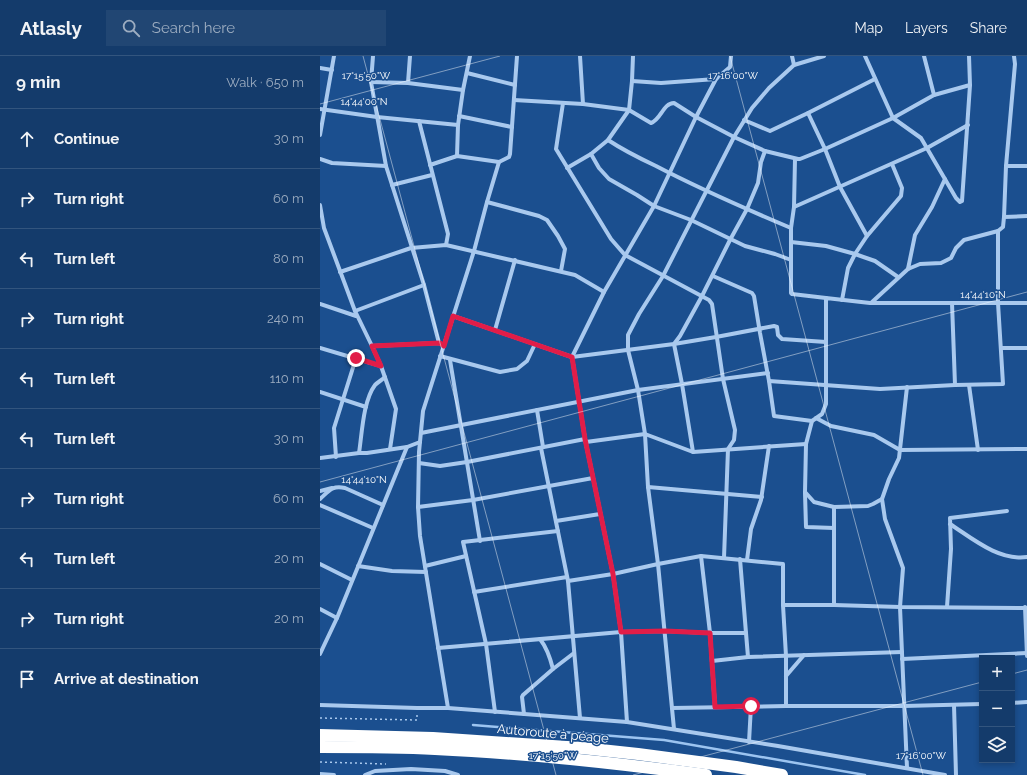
<!DOCTYPE html>
<meta charset="utf-8">
<style>
:root{--surface:#143b6b;--page:#214673;--text:#f1f3f6;--muted:#9dadc1;--line:#33557e}
body{margin:0;font-family:Raleway,sans-serif;background:var(--page);color:var(--text)}
.controls{position:absolute;right:12px;bottom:12px;display:grid;overflow:hidden;border-radius:0px;box-shadow:0 2px 6px #0003}
.controls button{width:36px;height:36px;display:grid;place-items:center;padding:0;border:0;border-bottom:1px solid var(--line);background:var(--surface);color:var(--text);font:20px sans-serif}
.stop{position:absolute;width:12px;height:12px;margin:-9px;border:3px solid #e11d48;border-radius:50%;background:#fff}
.stop.end{background:#e11d48;border-color:#fff;box-shadow:0 1px 4px #0008}
.list{margin:0;padding:0;list-style:none}
h2{display:flex;justify-content:space-between;align-items:center;height:52px;margin:0;padding:0 16px;font-size:17px}
h2 small{font-size:13px;font-weight:400;color:var(--muted)}
.list li{display:grid;grid-template-columns:26px 1fr auto;gap:12px;align-items:center;box-sizing:border-box;height:60px;padding:0 16px;border-top:1px solid var(--line)}
.list b{display:block;font-size:15px;white-space:nowrap}
.list em{font-size:13px;font-style:normal;color:var(--muted)}
.icon{flex:none;width:22px;height:22px;fill:none;stroke:currentColor;stroke-width:2;stroke-linecap:round;stroke-linejoin:round}
.map{position:relative;flex:none;width:707px;height:719px;overflow:hidden}
header{display:flex;align-items:center;gap:24px;box-sizing:border-box;height:56px;padding:0 20px;background:var(--surface);border-bottom:1px solid var(--line)}
header strong{font-size:19px}
nav{display:flex;gap:22px;margin-inline-start:auto;font-size:14px}
.search{width:280px;height:36px;background:var(--page);display:flex;align-items:center;gap:10px;box-sizing:border-box;padding:0 14px;border-radius:0px;color:var(--muted);font-size:15px}
main{display:flex}
aside{flex:1;background:var(--surface)}
.map>svg:first-child{display:block}
.lines{fill:none;stroke-linecap:round;stroke-linejoin:round}
.stream{stroke:#9cc4f0;stroke-width:2.5}
.path{stroke:#a9c9ee;stroke-width:1.5;stroke-dasharray:2 3;stroke-linecap:butt}
.minor{stroke:#a9c9ee;stroke-width:4}
.motorway{stroke:#fff;stroke-width:12}
.route{stroke:#e11d48;stroke-width:5}
.ticks{fill:none;stroke:#fff;stroke-width:1;stroke-opacity:0.45}
.labels{text-anchor:middle;stroke-width:3;stroke-linejoin:round;paint-order:stroke}
.street-label{font-size:13px;fill:#fff;stroke:#1b4f8f}
.ticks-label{font-size:10px;text-anchor:middle;fill:#fff;stroke:#1b4f8f;stroke-width:3;stroke-linejoin:round;paint-order:stroke}
</style>
<header>
<strong>Atlasly</strong>
<div class="search"><svg class="icon" aria-label="search" viewBox="0 0 24 24"><circle cx="10" cy="10" r="6"/><path d="M15 15l6 6"/></svg>Search here</div>
<nav><a>Map</a><a>Layers</a><a>Share</a></nav>
</header>
<main>
<aside>
<h2>9 min<small>Walk · 650 m</small></h2>
<ul class="list">
<li><svg class="icon" aria-label="ahead" viewBox="0 0 24 24"><path d="M12 20V5M6 11l6-6 6 6"/></svg><div><b>Continue</b></div><em>30 m</em></li>
<li><svg class="icon" aria-label="right" viewBox="0 0 24 24"><path d="M7 20v-9h11M14 6l5 5-5 5"/></svg><div><b>Turn right</b></div><em>60 m</em></li>
<li><svg class="icon" aria-label="left" viewBox="0 0 24 24"><path d="M17 20v-9H6M10 6l-5 5 5 5"/></svg><div><b>Turn left</b></div><em>80 m</em></li>
<li><svg class="icon" aria-label="right" viewBox="0 0 24 24"><path d="M7 20v-9h11M14 6l5 5-5 5"/></svg><div><b>Turn right</b></div><em>240 m</em></li>
<li><svg class="icon" aria-label="left" viewBox="0 0 24 24"><path d="M17 20v-9H6M10 6l-5 5 5 5"/></svg><div><b>Turn left</b></div><em>110 m</em></li>
<li><svg class="icon" aria-label="left" viewBox="0 0 24 24"><path d="M17 20v-9H6M10 6l-5 5 5 5"/></svg><div><b>Turn left</b></div><em>30 m</em></li>
<li><svg class="icon" aria-label="right" viewBox="0 0 24 24"><path d="M7 20v-9h11M14 6l5 5-5 5"/></svg><div><b>Turn right</b></div><em>60 m</em></li>
<li><svg class="icon" aria-label="left" viewBox="0 0 24 24"><path d="M17 20v-9H6M10 6l-5 5 5 5"/></svg><div><b>Turn left</b></div><em>20 m</em></li>
<li><svg class="icon" aria-label="right" viewBox="0 0 24 24"><path d="M7 20v-9h11M14 6l5 5-5 5"/></svg><div><b>Turn right</b></div><em>20 m</em></li>
<li><svg class="icon" aria-label="arrive" viewBox="0 0 24 24"><path d="M6 21V4h12l-3 4 3 4H6"/></svg><div><b>Arrive at destination</b></div></li>
</ul>
</aside>
<div class="map">
<svg width="707" height="719" viewBox="0 0 707 719">
<rect width="100%" height="100%" fill="#1b4f8f"/>
<g class="lines">
<path class="stream" d="M153 669 344 684 545 719"/>
<g class="path">
<path d="M0 662 97 664V658"/>
<path d="M0 706 66 708"/>
</g>
<g class="minor">
<path d="M53 0 51 26 66 110 104 229 119 287"/>
<path d="M260 0 263 48"/>
<path d="M313 0 312 25 309 54 288 84 271 98 279 112 289 123 317 139 334 150 371 164 425 190 455 198 471 204"/>
<path d="M472 0 474 9"/>
<path d="M545 0 573 62 601 82 636 142 640 146 642 145 650 29 649 0"/>
<path d="M0 12 12 14"/>
<path d="M147 17 195 29"/>
<path d="M312 25 341 27 396 23"/>
<path d="M51 26 88 27 143 34"/>
<path d="M88 27 90 0"/>
<path d="M614 39 650 29"/>
<path d="M194 44 263 48 309 54 331 67C341 64 343 47 354 47L376 61 414 81 445 95 478 103H480L505 93 573 62 614 39 604 0"/>
<path d="M243 47 236 93 291 183 305 199 389 244 392 248 403 323 415 374 414 384 408 393 404 502"/>
<path d="M0 53 57 61 138 69"/>
<path d="M488 57 505 93 520 131 547 180"/>
<path d="M139 60 192 71"/>
<path d="M424 64 450 75 488 57 555 23"/>
<path d="M99 65 128 178 126 189"/>
<path d="M0 79 14 0"/>
<path d="M288 84C303 94 319 102 336 110 380 133 426 153 471 172"/>
<path d="M137 100 138 69 143 34 150 0"/>
<path d="M0 103 12 107 66 110"/>
<path d="M110 109 137 100 179 106 189 101 190 98 197 0"/>
<path d="M686 110H707"/>
<path d="M247 112 271 98"/>
<path d="M72 129 112 119"/>
<path d="M167 146 219 160 227 164 238 180 245 193 241 215"/>
<path d="M0 149 4 172 35 255 52 290 61 310 76 353 70 393"/>
<path d="M474 151 475 103"/>
<path d="M684 161 707 160"/>
<path d="M471 186 506 190 535 198 555 205 578 221"/>
<path d="M588 213 595 179 612 151 625 123"/>
<path d="M20 216 91 192 126 189 255 219 284 236"/>
<path d="M393 220 432 237 434 240 440 277 449 325 454 360 492 365"/>
<path d="M506 242 472 238 471 237V172L474 151 607 92 648 69"/>
<path d="M522 244 528 212 535 198 547 180 581 140 582 132 572 108"/>
<path d="M551 247 588 213 600 208 621 207 631 202 636 192 644 184 678 175 683 171 684 161 686 110 695 8 694 0"/>
<path d="M632 247 635 329"/>
<path d="M0 248 36 260"/>
<path d="M35 255 104 229"/>
<path d="M133 260 252 301 354 288 396 281 454 270 457 271 458 279 462 283 506 286"/>
<path d="M175 274 195 204"/>
<path d="M52 290 119 287 121 288"/>
<path d="M0 292 61 310"/>
<path d="M681 292H707"/>
<path d="M120 300 180 316 197 313 207 305 215 288"/>
<path d="M130 304 160 485"/>
<path d="M449 325 560 333 635 329 683 328 678 247V175"/>
<path d="M649 329 658 394"/>
<path d="M0 336 46 351"/>
<path d="M217 354 223 391"/>
<path d="M496 362 511 370 554 379 580 394 707 393"/>
<path d="M101 377 318 334 448 317"/>
<path d="M266 386 325 378 373 396 486 388"/>
<path d="M221 392 248 525 260 662"/>
<path d="M373 396 362 328 354 288 360 280 382 240 410 184 427 153 438 127 441 106 445 95"/>
<path d="M39 397C42 378 43 345 55 329 58 326 62 324 65 321"/>
<path d="M16 401 14 372 36 302"/>
<path d="M0 402 39 397H47L87 391 100 386"/>
<path d="M99 407 120 410 147 406 265 383"/>
<path d="M328 431 442 441"/>
<path d="M0 435 12 432"/>
<path d="M485 437 486 471 514 472"/>
<path d="M0 443C9 435 12 429 25 432L63 449"/>
<path d="M0 449 53 472"/>
<path d="M98 451 153 444 273 422"/>
<path d="M514 451 548 450 553 448 562 443"/>
<path d="M236 465 280 458"/>
<path d="M630 468C653 483 679 505 707 501"/>
<path d="M381 500 390 577 395 651"/>
<path d="M420 503 426 577"/>
<path d="M427 504 431 473 441 444 449 390"/>
<path d="M0 508 32 524"/>
<path d="M38 510 72 515 106 516"/>
<path d="M105 510 146 500"/>
<path d="M248 525 293 518 338 508 381 500 463 508V549L466 600V650"/>
<path d="M154 536 247 521"/>
<path d="M463 549H514L580 551 707 552"/>
<path d="M514 549V451L494 446 485 436 486 388 492 365 502 358 506 348V242L550 247H707"/>
<path d="M627 551 631 493 630 462 687 455"/>
<path d="M705 551 707 600"/>
<path d="M0 553 17 562"/>
<path d="M220 583C227 592 230 601 233 613"/>
<path d="M118 592 301 576 345 575 390 577H426L428 601 392 605"/>
<path d="M0 598 17 562 87 391"/>
<path d="M428 601 582 596"/>
<path d="M582 603 707 597"/>
<path d="M466 620 484 599"/>
<path d="M692 647 707 646"/>
<path d="M0 649 97 652H128L307 666 458 690 625 719"/>
<path d="M634 649 636 719"/>
<path d="M128 652 100 480 98 451 99 396 103 355 154 195 167 146 179 106"/>
<path d="M352 652 466 650H584L662 648"/>
<path d="M175 656 166 588 143 486 238 475"/>
<path d="M204 658 202 641 203 639 233 613 254 597"/>
<path d="M307 666 301 576 293 518 265 383 252 301 284 236 334 150 376 61 396 23 410 11 411 0"/>
<path d="M354 673 338 508 328 431 325 378 318 334 308 294V279L319 258 343 220 414 81 432 52 449 32 474 9 504 0"/>
<path d="M429 686 431 650"/>
<path d="M587 712 580 551 583 512 565 463 562 443 569 423 579 402 587 331"/>
<path d="M0 718 14 719"/>
<path d="M45 719 55 715 91 713 125 715 138 719"/>
</g>
<g class="motorway">
<path d="M0 679 113 682 262 692 318 698 416 711 462 719"/>
<path d="M0 691C38 691 77 691 115 693 206 697 296 707 386 719"/>
</g>
</g>
<g class="lines">
<path class="route" d="M36 302 61 310 52 290 120 287 124 290 133 260 252 301 265 383 293 518 301 576 345 575 390 577 395 651 431 650"/>
</g>
<path class="ticks" d="M43 0 236 719M410 0 603 719M0 48 180 0M0 426 707 236M692 618 707 614M313 719 662 626"/>
<g class="labels">
<g class="street-label">
<text transform="translate(233 677) rotate(5)" y="5">Autoroute à péage</text>
</g>
</g>
<g class="ticks-label">
<text x="46" y="23">17°15'50"W</text>
<text x="413" y="23">17°16'00"W</text>
<text x="44" y="49">14°44'00"N</text>
<text x="663" y="242">14°44'10"N</text>
<text x="44" y="427">14°44'10"N</text>
<text x="233" y="703">17°15'50"W</text>
<text x="601" y="703">17°16'00"W</text>
</g>
</svg>
<div class="controls">
<button>+</button>
<button>−</button>
<button><svg class="icon" aria-label="layers" viewBox="0 0 24 24"><path d="M12 4l9 5-9 5-9-5zM3 14l9 5 9-5"/></svg></button>
</div>
<div class="stop" style="left:431px;top:650px"></div>
<div class="stop end" style="left:36px;top:302px"></div>
</div>
</main>
